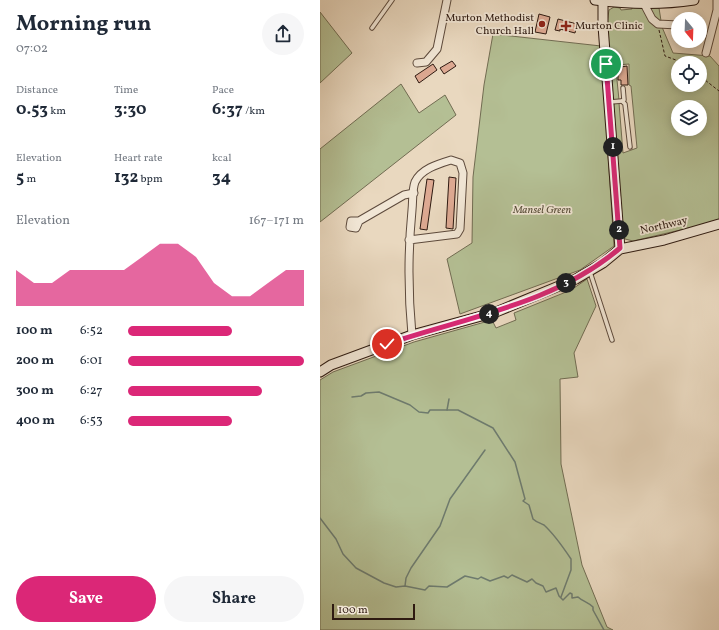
<!DOCTYPE html>
<meta charset="utf-8">
<style>
body{margin:0;font-family:Vollkorn,serif;background:#f6f6f7;color:#1f2937;height:100vh;display:flex;flex-direction:column;font-size:15px;white-space:nowrap}
*{box-sizing:border-box;margin:0}
p{font-size:13px;color:#747a83}
.icon{flex:none;width:22px;height:22px;fill:none;stroke:currentColor;stroke-width:2;stroke-linecap:round;stroke-linejoin:round}
.map{position:relative;flex:1;overflow:hidden}
.sheet{display:flex;flex-direction:column;background:#fff;width:320px}
.sheet>*{flex:none}
.needle{width:26px;rotate:161deg}
.controls{position:absolute;left:351px;top:12px;display:grid;gap:8px}
.controls a{display:grid;place-items:center;width:36px;height:36px;border-radius:50%;background:#fff;box-shadow:0 2px 10px #0003;font-size:20px}
.scale{position:absolute;left:12px;bottom:10px;width:83px;box-sizing:border-box;padding-left:4px;border:2px solid #2e1a11;border-top:0;font-size:11px;line-height:14px;white-space:nowrap;color:#2e1a11;-webkit-text-stroke:3px #f1e6d5;paint-order:stroke}
.pin{position:absolute;display:grid;place-items:center;width:34px;height:34px;color:#fff;margin:-17px;border:2px solid #fff;border-radius:50%;box-shadow:0 1px 4px #0007}
.km{position:absolute;width:20px;height:20px;margin:-10px;border-radius:50%;background:#222;color:#fff;font-size:11px;line-height:20px;text-align:center}
.round{display:grid;place-items:center;flex:none;width:42px;height:42px;border-radius:21px;background:#f6f6f7}
.head{display:flex;align-items:center;justify-content:space-between;height:68px;padding:0 16px}
h1{font-size:22px;font-weight:700;line-height:30px}
.stats{display:grid;grid-template-columns:repeat(3,1fr);gap:6px;height:68px;padding:4px 16px}
.stats div{display:grid;align-content:center}
.stats b{font-size:17px;font-weight:700}
.stats small{font-size:11px;font-weight:400}
.stats p{font-size:11px}
.chart{height:112px;padding:8px 16px}
.chart p{display:flex;justify-content:space-between}
.chart svg{width:100%;height:72px;margin-top:4px;fill:#db2777;opacity:.7}
.primary-button{display:flex;gap:8px;margin-top:auto;padding:8px 16px}
.primary-button a{flex:1;height:46px;border-radius:24px;background:#db2777;color:#fff;font-size:16px;font-weight:700;line-height:46px;text-align:center}
.primary-button a+a{background:#f6f6f7;color:#1f2937}
ul{padding:0 16px;list-style:none;font-size:13px}
li{display:grid;grid-template-columns:64px 48px 1fr;align-items:center;height:30px}
li i{height:10px;border-radius:5px;background:#db2777}
main{display:flex;flex:1;min-height:0}
.map>svg:first-child{display:block}
.green{fill:#b4bf94;stroke:#716c52;fill-rule:evenodd}
.lines{fill:none;stroke-linecap:round;stroke-linejoin:round}
.stream{stroke:#6e7b6e;stroke-width:1.5}
.building{fill:#dda992;stroke:#2e1a11}
.lane-casing{stroke:#5d4a3c;stroke-width:5.5}
.street-casing{stroke:#5d4a3c;stroke-width:9}
.secondary-casing{stroke:#2e1a11;stroke-width:11}
.path{stroke:#2e1a11;stroke-width:1;stroke-dasharray:3 2;stroke-linecap:butt}
.lane{stroke:#f1e6d5;stroke-width:3.5}
.street{stroke:#f1e6d5;stroke-width:7}
.secondary{stroke:#f1e6d5;stroke-width:9}
.route-casing{stroke:#fff;stroke-width:8}
.route{stroke:#db2777;stroke-width:5}
.poi-dot{fill:#8f2418;stroke:#f1e6d5;stroke-width:1.5}
.labels{text-anchor:middle;dominant-baseline:central;stroke-width:3.5;stroke-linejoin:round;paint-order:stroke}
.poi-label{font-size:11px;fill:#2e1a11;stroke:#f1e6d5;text-anchor:end}
.park-label{font-size:11px;font-style:italic;fill:#564c38;stroke:#f1e6d5}
.street-label{font-size:11px;fill:#2e1a11;stroke:#f1e6d5}
</style>
<main>
<section class="sheet">
<div class="head"><div><h1>Morning run</h1><p>07:02</p></div><a class="round"><svg class="icon" aria-label="share" viewBox="0 0 24 24"><path d="M12 15V3M7 8l5-5 5 5M5 13v7h14v-7"/></svg></a></div>
<div class="stats">
<div><p>Distance</p><b>0.53<small> km</small></b></div>
<div><p>Time</p><b>3:30</b></div>
<div><p>Pace</p><b>6:37<small> /km</small></b></div>
</div>
<div class="stats">
<div><p>Elevation</p><b>5<small> m</small></b></div>
<div><p>Heart rate</p><b>132<small> bpm</small></b></div>
<div><p>kcal</p><b>34</b></div>
</div>
<div class="chart"><p><span>Elevation</span>167–171 m</p>
<svg viewBox="0 0 160 44" preserveAspectRatio="none"><path d="M0 44V22L10 30L20 30L30 22L40 22L50 22L60 22L70 14L80 6L90 6L100 14L110 30L120 38L130 38L140 30L150 22L160 22V44z"/></svg>
</div>
<ul>
<li><b>100 m</b>6:52<i style="width:59%"></i></li>
<li><b>200 m</b>6:01<i style="width:100%"></i></li>
<li><b>300 m</b>6:27<i style="width:76%"></i></li>
<li><b>400 m</b>6:53<i style="width:59%"></i></li>
</ul>
<div class="primary-button"><a>Save</a><a>Share</a></div>
</section>
<div class="map">
<svg width="399" height="630" viewBox="0 0 399 630">
<rect width="100%" height="100%" fill="#e9d8bf"/>
<filter id="stains"><feTurbulence type="fractalNoise" baseFrequency=".005" numOctaves="4"/><feColorMatrix values="0 0 0 0 .2 0 0 0 0 .09 0 0 0 0 .02 0 0 0 .5 -.17"/></filter>
<radialGradient id="worn" r=".72"><stop offset=".6" stop-color="#630" stop-opacity="0"/><stop offset="1" stop-color="#630" stop-opacity=".3"/></radialGradient>
<g class="green">
<path d="M 312,6 L 339,8 L 342,27 L 353,53 L 390,56 L 399,66 L 399,221 L 313,241 L 305,239 L 302,229 L 292,104 L 299,103 L 303,153 L 317,148 L 311,86 L 309,85 L 309,64 L 298,65 L 299,68 L 296,70 L 299,100 L 291,100 L 286,30 L 289,10 L 294,7 L 300,8 L 301,10 L 312,9 ZM 358,63 L 380,63 L 380,85 L 358,85 ZM 358,107 L 380,107 L 380,129 L 358,129 Z"/>
<polygon points="0,12 32,53 0,83"/>
<polygon points="173,34 281,46 294,246 260,270 140,314 127,259 152,243 153,177 164,85"/>
<polygon points="81,84 99,113 125,95 136,115 0,222 0,149"/>
<polygon points="267,279 276,306 254,353 258,377 240,379 241,464 262,565 287,627 293,630 0,630 0,380 13,372 94,342 172,320 176,328 196,320 194,313 251,290"/>
</g>
<g class="lines">
<g class="stream">
<path d="M 32,397 L 41,396 L 46,393 L 59,392 L 90,405 L 99,412 L 108,413 L 110,410 L 138,410 L 173,428 L 195,462 L 205,499 L 203,501 L 209,505 L 213,519 C 216,522 220,523 224,525 C 235,535 243,547 251,559 L 251,570 L 241,597"/>
<polyline points="127,410 129,399"/>
<path d="M 0,518 L 16,539 L 23,554 L 36,568 L 64,583 L 76,587 L 85,586 L 105,590 L 109,586 L 127,587 L 145,576 L 158,579 L 161,577 L 170,581 L 184,576 L 188,578 L 192,575 L 207,582 L 212,579 L 216,583 L 223,586 L 226,592 L 236,588 L 239,596 L 243,600 L 250,593 L 252,594 L 252,598 L 258,597 C 262,601 268,602 273,607 L 273,610 L 284,630"/>
<polyline points="85,586 86,578 91,568 120,526 130,499 165,450"/>
</g>
</g>
<g class="building">
<polygon points="219,14 230,17 226,34 215,32"/>
<polygon points="238,19 257,24 255,33 240,29 240,31 235,30"/>
<polygon points="132,61 136,66 124,74 120,68"/>
<polygon points="113,64 117,70 99,83 95,76"/>
<polygon points="307,66 308,85 301,85 301,80 298,80 298,70 301,70 301,67"/>
<polygon points="129,177 136,178 133,229 126,228"/>
<polygon points="107,179 114,180 107,230 100,229"/>
</g>
<g class="lines">
<defs>
<g id="lane">
<polyline points="52,28 72,0"/>
<polyline points="303,88 304,100 302,101 305,104 310,147"/>
<polyline points="290,102 302,101"/>
<polyline points="270,272 292,340"/>
</g>
<g id="street">
<polyline points="322,0 332,19 338,24 358,25"/>
<polyline points="386,53 397,10 397,0"/>
<polyline points="97,63 106,62 117,49 127,0"/>
<polyline points="39,221 31,221 30,227 36,228 39,221 84,195 94,193"/>
<path d="M 89,240 L 137,234 L 140,229 L 143,173 L 140,163 L 131,160 C 118,164 101,169 95,182 C 92,190 93,201 92,210 C 88,251 88,293 92,335"/>
</g>
<g id="secondary">
<path d="M 275,0 C 307,4 342,5 374,0"/>
<polyline points="283,1 283,26 300,249"/>
<polyline points="0,372 11,365 92,335 176,312 256,279 283,263 300,249 344,240 399,224"/>
</g>
</defs>
<use href="#lane" class="lane-casing"/>
<use href="#street" class="street-casing"/>
<use href="#secondary" class="secondary-casing"/>
<g class="path">
<polyline points="339,30 345,56 364,63"/>
<polyline points="293,57 297,70"/>
<polyline points="380,72 385,80 399,91"/>
</g>
<use href="#lane" class="lane"/>
<use href="#street" class="street"/>
<use href="#secondary" class="secondary"/>
</g>
<g class="lines">
<defs>
<path id="route" d="M 67,344 C 146,317 235,304 300,248 L 286,64"/>
</defs>
<use href="#route" class="route-casing"/>
<use href="#route" class="route"/>
</g>
<g class="poi-dot">
<circle cx="222" cy="24" r="4"/>
<path d="M244 20h4v4h4v4h-4v4h-4v-4h-4v-4h4z"/>
</g>
<g class="labels">
<g class="poi-label">
<text x="214" y="18">Murton Methodist<tspan x="214" dy="13">Church Hall</tspan></text>
<text x="255" y="26" text-anchor="start">Murton Clinic</text>
</g>
<g class="park-label">
<text x="222" y="210">Mansel Green</text>
</g>
<g class="street-label">
<text transform="translate(344 226) rotate(-13)">Northway</text>
</g>
</g>
<rect width="100%" height="100%" filter="url(#stains)"/>
<rect width="100%" height="100%" fill="url(#worn)"/>
</svg>
<div class="controls">
<a><svg class="needle" viewBox="-14 -14 28 28"><path d="M0-13l5 13h-10z" fill="#e53935"/><path d="M0 13l5-13h-10z" fill="#747a83"/></svg></a>
<a><svg class="icon" aria-label="locate" viewBox="0 0 24 24"><circle cx="12" cy="12" r="6"/><path d="M12 2v4M12 18v4M2 12h4M18 12h4"/></svg></a>
<a><svg class="icon" aria-label="layers" viewBox="0 0 24 24"><path d="M12 4l9 5-9 5-9-5zM3 14l9 5 9-5"/></svg></a>
</div>
<div class="scale">100 m</div>
<div class="pin" style="left:286px;top:64px;background:#1e9e55"><svg class="icon" aria-label="arrive" viewBox="0 0 24 24"><path d="M6 21V4h12l-3 4 3 4H6"/></svg></div>
<div class="pin" style="left:67px;top:344px;background:#d93025"><svg class="icon" aria-label="check" viewBox="0 0 24 24"><path d="M5 12l5 5 9-10"/></svg></div>
<b class="km" style="left:293px;top:147px">1</b>
<b class="km" style="left:299px;top:230px">2</b>
<b class="km" style="left:246px;top:283px">3</b>
<b class="km" style="left:169px;top:314px">4</b>
</div>
</main>
